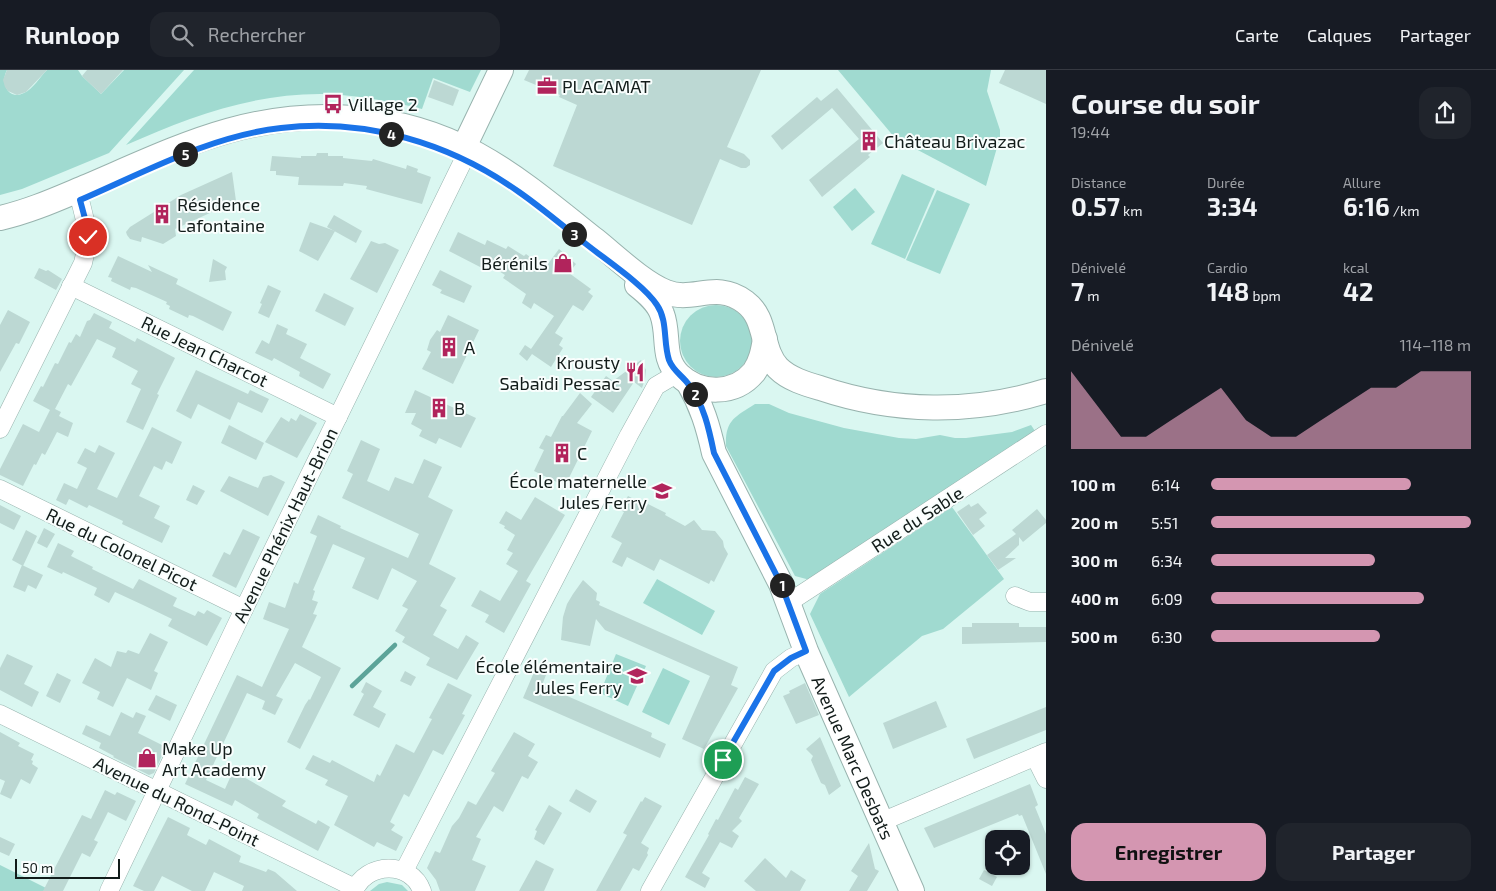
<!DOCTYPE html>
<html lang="fr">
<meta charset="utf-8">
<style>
body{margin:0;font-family:"Exo 2",sans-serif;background:#20242c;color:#f1f3f6;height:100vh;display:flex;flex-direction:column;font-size:19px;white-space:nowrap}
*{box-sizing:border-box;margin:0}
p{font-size:16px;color:#9ea1a6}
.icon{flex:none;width:28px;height:28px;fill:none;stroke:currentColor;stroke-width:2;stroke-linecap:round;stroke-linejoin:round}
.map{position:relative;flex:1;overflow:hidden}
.details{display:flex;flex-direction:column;background:#171b24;width:450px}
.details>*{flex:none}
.fabs{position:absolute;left:985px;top:760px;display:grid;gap:10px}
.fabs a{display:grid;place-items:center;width:45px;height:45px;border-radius:10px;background:#171b24;box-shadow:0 1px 4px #0004;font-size:25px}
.scale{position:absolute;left:15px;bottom:12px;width:105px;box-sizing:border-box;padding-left:5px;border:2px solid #121c1a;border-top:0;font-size:14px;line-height:18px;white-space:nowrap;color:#121c1a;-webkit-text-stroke:4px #f9fefd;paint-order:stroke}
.pin{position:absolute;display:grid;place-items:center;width:42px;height:42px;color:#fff;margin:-21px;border:2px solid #fff;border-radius:50%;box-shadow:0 1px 5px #0007}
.km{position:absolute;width:25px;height:25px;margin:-12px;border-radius:50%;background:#222;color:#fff;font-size:14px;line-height:25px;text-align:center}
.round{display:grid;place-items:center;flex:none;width:52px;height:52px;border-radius:15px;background:#20242c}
.overview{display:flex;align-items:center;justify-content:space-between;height:85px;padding:0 25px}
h1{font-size:28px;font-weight:700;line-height:38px}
.metrics{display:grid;grid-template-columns:repeat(3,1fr);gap:8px;height:85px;padding:5px 25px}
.metrics div{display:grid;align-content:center}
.metrics b{font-size:25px;font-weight:700}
.metrics small{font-size:14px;font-weight:400}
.metrics p{font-size:14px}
.chart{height:140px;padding:10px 25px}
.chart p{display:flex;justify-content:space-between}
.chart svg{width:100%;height:90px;margin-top:5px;fill:#d496b1;opacity:.7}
.button{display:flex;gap:10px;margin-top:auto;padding:10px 25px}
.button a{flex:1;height:58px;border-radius:15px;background:#d496b1;color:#111;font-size:20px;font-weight:700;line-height:58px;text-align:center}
.button a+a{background:#20242c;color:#f1f3f6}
ul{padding:0 25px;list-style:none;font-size:16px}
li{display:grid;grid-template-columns:80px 60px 1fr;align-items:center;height:38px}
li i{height:12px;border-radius:6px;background:#d496b1}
header{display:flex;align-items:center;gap:30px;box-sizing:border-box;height:70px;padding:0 25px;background:#171b24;border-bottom:1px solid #363941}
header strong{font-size:24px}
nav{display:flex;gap:28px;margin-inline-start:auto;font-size:18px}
.search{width:350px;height:45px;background:#20242c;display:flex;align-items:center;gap:12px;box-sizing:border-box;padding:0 18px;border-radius:15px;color:#9ea1a6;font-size:19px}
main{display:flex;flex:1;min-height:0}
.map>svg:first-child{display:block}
.green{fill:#a0dad0}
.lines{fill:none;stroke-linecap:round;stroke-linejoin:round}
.stream{stroke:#5ca499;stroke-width:4.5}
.building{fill:#bcd8d3}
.street-casing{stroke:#98b3ae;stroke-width:19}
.secondary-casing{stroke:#98b3ae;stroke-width:26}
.street{stroke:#fff;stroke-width:18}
.secondary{stroke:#fff;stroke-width:24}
.route-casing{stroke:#fff;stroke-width:10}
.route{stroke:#1a73e8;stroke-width:6}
.labels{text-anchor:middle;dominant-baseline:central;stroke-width:4;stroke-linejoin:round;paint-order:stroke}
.poi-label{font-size:18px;fill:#121c1a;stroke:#f9fefd;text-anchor:start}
.street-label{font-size:18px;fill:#121c1a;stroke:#f9fefd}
</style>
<header>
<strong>Runloop</strong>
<div class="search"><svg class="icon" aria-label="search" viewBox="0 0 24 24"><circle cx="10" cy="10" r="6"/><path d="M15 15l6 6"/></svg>Rechercher</div>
<nav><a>Carte</a><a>Calques</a><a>Partager</a></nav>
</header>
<main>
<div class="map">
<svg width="1046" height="821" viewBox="0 0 1046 821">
<rect width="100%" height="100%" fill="#daf7f1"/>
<g class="green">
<path d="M 0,0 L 7,0 C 0,12 8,31 24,23 C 33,19 40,7 47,0 L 78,0 L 82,6 L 101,24 L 124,0 L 184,0 L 109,83 L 22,119 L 0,125 Z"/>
<path d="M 194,0 L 481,0 L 470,22 L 433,8 L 422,39 C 389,31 357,25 324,24 C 253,23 189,47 126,75 Z"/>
<polygon points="838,0 991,0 987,21 1000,60 1000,67 986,116 895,68"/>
<polygon points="902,104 935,119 905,189 871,174"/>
<polygon points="855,118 875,142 852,161 833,137"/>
<polygon points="937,120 970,134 940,204 906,190"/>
<circle cx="716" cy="271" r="36"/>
<path d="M 755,334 L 769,334 L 789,343 L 844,358 L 899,368 L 916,369 L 940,365 L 955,368 L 966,368 L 1012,362 L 1031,355 L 1035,361 L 810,510 L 795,506 L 726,376 C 725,350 735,347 755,334 Z"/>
<polygon points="952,437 1004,509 943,559 922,566 849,627 810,544 820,524"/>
<polygon points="657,509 715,541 702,565 643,533"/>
<polygon points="616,584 646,596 628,636 600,623"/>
<polygon points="663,598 690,611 669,655 642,642"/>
<polygon points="0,795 52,821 0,821"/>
<polygon points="387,812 402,815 408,821 370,821 379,814"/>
</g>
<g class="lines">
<polyline class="stream" points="352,616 395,575"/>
</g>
<g class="building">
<polygon points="7,0 47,0 26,22 17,25 8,21 5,17 3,10"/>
<polygon points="87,0 123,0 101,24 82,6"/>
<polygon points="529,0 761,0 727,77 744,84 750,90 750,95 746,98 741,98 720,89 692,155 553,96 577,35 559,27 560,25 524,10"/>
<polygon points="1005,0 1046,0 1046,34 999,13"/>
<polygon points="434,10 459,20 453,36 428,27"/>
<polygon points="837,18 883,73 868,85 870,87 822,127 809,110 859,69 832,38 782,80 771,66 817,27 821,31"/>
<polygon points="317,83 328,83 328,86 343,86 343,88 362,90 372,91 373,89 406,99 407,95 418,99 417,102 431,107 422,134 366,119 367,116 344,113 343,116 298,115 299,107 276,105 276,101 270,101 272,86 301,88 301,86 316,86"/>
<polygon points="232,102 236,131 175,159 176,166 163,174 142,167 141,172 130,169 127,165 126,162 130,157 181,125"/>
<polygon points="334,145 362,161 356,173 327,157"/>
<polygon points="310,152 335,161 318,191 299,181"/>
<polygon points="458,162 485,175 487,170 506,179 508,176 524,186 526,184 545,198 559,179 576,194 569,203 591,219 588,222 593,226 583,241 573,235 555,263 563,268 559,275 563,278 551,297 532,284 527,291 519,284 525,275 531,279 554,246 534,233 531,239 522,233 526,224 503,208 505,205 485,192 482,198 449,181"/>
<polygon points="371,171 379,174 385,173 399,180 377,223 350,209"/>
<polygon points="118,186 152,202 148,195 178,209 176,214 232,242 223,261 193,246 189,245 188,248 169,239 170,236 166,234 167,232 136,218 131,217 130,220 111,211 112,208 108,207"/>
<polygon points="213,189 227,197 225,201 226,210 209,212"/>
<polygon points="39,198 46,201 48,200 62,209 56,220 34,208"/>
<polygon points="440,200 472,216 464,233 440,223 442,220 432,215"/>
<polygon points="268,215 281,221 269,248 258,243 262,234 260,233"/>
<polygon points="324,223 354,238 345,256 315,241"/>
<polygon points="8,240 30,252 19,274 16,273 0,302 0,255"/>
<polygon points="94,243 112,252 109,258 135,272 137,268 175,288 157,324 159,325 143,360 126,352 141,319 131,314 138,301 112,287 116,278 97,269 71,316 68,314 55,339 61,342 59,346 73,353 68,367 57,362 45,385 42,383 36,395 34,394 23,416 0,405 0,399 23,354 39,362 50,340 33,331 41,316 43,317 55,293 58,294 69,272 71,273 76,264 80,267 87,251 90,250"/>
<polygon points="448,245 479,260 453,314 422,299 431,282 427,280 430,270 437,260 440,262"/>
<polygon points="277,254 288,259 286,264 307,274 300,288 331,304 323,319 299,306 300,302 274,288 272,291 255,283 262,270 269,274"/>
<polygon points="641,290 646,300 645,309 642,318 634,312 613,343 591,327 606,306 613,311"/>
<polygon points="196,300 248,324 250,320 269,329 262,343 238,332 230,350 198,334 191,349 176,341"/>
<polygon points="415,320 476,348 461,378 439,368 436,374 419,366 422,360 411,354 416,343 405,343"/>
<polygon points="580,323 592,334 577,353 592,361 565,416 534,401 544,380 539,378 546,365 551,367 562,346 563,346"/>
<polygon points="300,344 317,353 297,388 265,372 281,347 289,352 291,348 296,351"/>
<polygon points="229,355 264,373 256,390 221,373"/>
<polygon points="152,357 182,372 172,394 166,391 162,400 154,396 139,426 160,436 154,448 170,456 162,473 122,454 123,451 89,435 87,438 69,429 66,435 56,430 64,413 77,419 87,398 77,393 85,378 95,383 99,375 115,383 97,419 117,428"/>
<polygon points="361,370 380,379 367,411 389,421 395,407 413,414 424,389 442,397 428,427 453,440 429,494 456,508 440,536 447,540 433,565 458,579 466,565 479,573 457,610 426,595 430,588 402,572 405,567 395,561 408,539 402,536 417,511 392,498 378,530 352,518 365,488 333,474 313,520 315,521 312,530 318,532 313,544 317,545 302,577 341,598 300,679 287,672 305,635 309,629 310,630 321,607 295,593 276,626 283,629 275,645 262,639 265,631 247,623 206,710 225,719 233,701 286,731 282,736 316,754 318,750 330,757 318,781 257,748 259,744 235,730 232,736 185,714 237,605 262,617 289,559 263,549 269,532 285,538 294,512 298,514 317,466 310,463 318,445 341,456 340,458 408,488 419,464 342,428 353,404 347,401"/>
<polygon points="271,405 285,412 268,446 220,421 229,406 258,418 263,407"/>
<polygon points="193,415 205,421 197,435 186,430"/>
<polygon points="628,426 647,436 648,434 666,443 665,445 685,456 694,450 702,460 715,461 723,471 724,477 728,484 714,512 711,510 709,514 660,489 654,501 627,487 622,497 612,492 622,473 611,467 624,442 620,440"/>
<polygon points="535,427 565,445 526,511 531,514 504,563 485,552 489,545 471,536 480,520 500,531 518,501 506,494 513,483 507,480 515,465 504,458 505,456 499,453 506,441 521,450"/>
<polygon points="978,433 987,443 979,449 985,456 973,465 957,442 969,434 971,437"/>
<polygon points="0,435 21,446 14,460 0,453"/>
<polygon points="1037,439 1046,450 1046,453 1023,472 1019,467 1019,475 1005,488 1016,488 998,500 987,485 1016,464 1012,460"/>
<polygon points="44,458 55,464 47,478 37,473"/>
<polygon points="243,459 260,467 236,518 212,506 224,482 230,485"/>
<polygon points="26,460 37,466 23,496 12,490"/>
<polygon points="58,473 74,481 71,486 93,497 92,499 133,519 139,509 177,528 173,536 195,546 198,541 204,544 207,540 222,548 207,576 168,556 172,549 143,535 115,522 109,533 94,525 97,518 63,502 62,504 47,497"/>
<polygon points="22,495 43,505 36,519 28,515 25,522 13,517"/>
<polygon points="583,510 597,523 596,530 600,532 599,535 738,597 731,615 738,618 704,679 682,669 710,606 605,560 596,549 590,576 561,570 563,547 567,534 573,524"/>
<polygon points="972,553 1019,553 1019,557 1046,557 1046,572 962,574 962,557 972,557"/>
<polygon points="150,563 168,572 154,601 158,603 151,620 127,608 113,637 97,629 100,622 82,613 95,588 111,597 117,581 126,583 128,580 139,584"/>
<polygon points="7,584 33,596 24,614 39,622 32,637 0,620 0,598"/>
<polygon points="537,595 548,600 542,615 652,663 651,667 666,674 660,688 523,628"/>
<polygon points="405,601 416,607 411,616 400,611"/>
<polygon points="57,603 71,610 60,633 46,626"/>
<polygon points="366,612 382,621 373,637 386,644 379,658 353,645 364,624 361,622"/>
<polygon points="448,613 472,625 462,644 465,645 443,685 433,680 409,727 404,724 390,752 395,755 391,760 403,767 396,781 377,772 374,777 334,755 348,726 325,715 328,710 305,699 313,685 330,693 332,690 374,712 377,704 380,706 396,674 414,683 432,649 429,648"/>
<polygon points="805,613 819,645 796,654 783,626 790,623 789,621"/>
<polygon points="156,625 177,635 170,651 148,640"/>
<polygon points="936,631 947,657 893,679 883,653"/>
<polygon points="1046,637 1046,660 974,689 966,669"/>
<polygon points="121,642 133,648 136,642 146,646 138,663 166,677 154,703 149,705 113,687 114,686 99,678 101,673 82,664 86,655 110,666"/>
<polygon points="0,662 20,673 18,676 34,684 31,690 33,691 32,694 38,698 30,714 21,709 11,729 0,724 5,711 0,709"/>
<polygon points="514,662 535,674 528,686 538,692 528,709 522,706 503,742 494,736 476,767 481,769 472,790 486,796 475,821 440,821 436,810 427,798 435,781 440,783 452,756 459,748 468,731 476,735 495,703 491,701"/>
<polygon points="820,667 841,716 829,725 825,715 821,713 811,690 813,686 806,679"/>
<polygon points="745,707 759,714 739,748 742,751 732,761 739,766 732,778 720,772 702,803 710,808 705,818 685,807 709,765 708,764 716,749 718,750 735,718 738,720"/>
<polygon points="1030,714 1038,735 1035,737 1046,764 1046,804 1022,745 1019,746 1018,744 934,778 924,758"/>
<polygon points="576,719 597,731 590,743 569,731"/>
<polygon points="105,720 115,725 117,722 136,731 126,751 108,742 94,770 98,772 90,787 82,783 63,821 43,821 82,745 91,749"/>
<polygon points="645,727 662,736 641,773 649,778 647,783 648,785 639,801 633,798 620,821 596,821 627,765 623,763 641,731 642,732"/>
<polygon points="549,735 562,743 544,775 534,769 537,761 535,760"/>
<polygon points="168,747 190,758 187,765 206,775 209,769 241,786 239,792 266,802 268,799 275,802 297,821 242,821 244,816 214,802 205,821 192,821 162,806 154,821 144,821 133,816"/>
<polygon points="0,767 15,774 9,786 0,782"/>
<polygon points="869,773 875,799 879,801 867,821 849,821 858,806 851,801"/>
<polygon points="765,788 786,808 791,800 806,810 800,821 756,821 744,811"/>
<polygon points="536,790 554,799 544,821 519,821"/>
<polygon points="984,800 997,807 992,816 979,809"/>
</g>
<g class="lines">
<defs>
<g id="street">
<polyline points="71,216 338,347"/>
<path d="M 0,359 L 83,193 C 90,164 87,158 80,130"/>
<polyline points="0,419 244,539"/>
<polyline points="1015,526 1030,532 1046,532"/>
<polyline points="788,533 1046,364"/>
<polyline points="0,644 355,818"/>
<polyline points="1035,687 1046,709"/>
<polyline points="881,752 1046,682"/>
<polyline points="404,801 629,365 656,316 678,303"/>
<polyline points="109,821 244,539 464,89"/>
<path d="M 354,821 C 366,792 411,790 422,821"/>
<polyline points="650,821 774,601 791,588 806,581"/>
</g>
<g id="secondary">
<polyline points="464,77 501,0"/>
<path d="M 0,148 C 31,141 59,128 88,116 C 179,77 250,40 353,48 C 459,56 516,107 595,170 C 615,186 643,213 666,222 C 693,233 716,210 745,232 C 768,249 760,279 778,298 C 789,309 806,314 820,318 C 894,343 972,344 1046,321"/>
<path d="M 637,215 C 647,223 658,232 662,244 C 670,265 661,288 679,305 C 700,325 735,325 754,302 C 761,292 763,281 765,269"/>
<path id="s1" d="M 688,312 C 702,336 708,356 714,383 L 781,514 L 806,581 L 912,821"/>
</g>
</defs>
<use href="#street" class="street-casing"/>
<use href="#secondary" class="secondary-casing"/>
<use href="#street" class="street"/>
<use href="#secondary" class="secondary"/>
</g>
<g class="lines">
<defs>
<path id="route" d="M 88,167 L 87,156 L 80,130 C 145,102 210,66 281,58 C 366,48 450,73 519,122 C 542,138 564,157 586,174 C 606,190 644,215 657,235 C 668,251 663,272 669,290 C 673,301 683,306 689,315 C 704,335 709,359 714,383 L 781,514 L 806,581 L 791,588 L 774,601 L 723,690"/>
</defs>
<use href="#route" class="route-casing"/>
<use href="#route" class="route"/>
</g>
<defs>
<symbol id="office-bare" viewBox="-9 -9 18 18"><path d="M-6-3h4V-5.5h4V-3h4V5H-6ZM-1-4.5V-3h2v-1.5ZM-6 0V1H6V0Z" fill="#b1245c" stroke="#f9fefd" stroke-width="2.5" paint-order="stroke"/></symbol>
<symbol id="bus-bare" viewBox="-9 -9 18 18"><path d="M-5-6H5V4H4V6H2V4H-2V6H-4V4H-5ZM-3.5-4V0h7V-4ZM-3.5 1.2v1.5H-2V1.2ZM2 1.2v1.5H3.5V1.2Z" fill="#b1245c" stroke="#f9fefd" stroke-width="2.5" paint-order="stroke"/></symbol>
<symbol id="building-bare" viewBox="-9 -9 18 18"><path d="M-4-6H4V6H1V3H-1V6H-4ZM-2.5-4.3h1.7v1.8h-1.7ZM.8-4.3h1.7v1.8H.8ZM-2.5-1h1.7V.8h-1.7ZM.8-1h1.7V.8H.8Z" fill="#b1245c" stroke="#f9fefd" stroke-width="2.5" paint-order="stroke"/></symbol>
<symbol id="shop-bare" viewBox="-9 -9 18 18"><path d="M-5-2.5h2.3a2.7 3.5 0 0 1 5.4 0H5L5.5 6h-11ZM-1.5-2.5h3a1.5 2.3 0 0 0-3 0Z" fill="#b1245c" stroke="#f9fefd" stroke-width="2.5" paint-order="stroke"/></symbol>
<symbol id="restaurant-bare" viewBox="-9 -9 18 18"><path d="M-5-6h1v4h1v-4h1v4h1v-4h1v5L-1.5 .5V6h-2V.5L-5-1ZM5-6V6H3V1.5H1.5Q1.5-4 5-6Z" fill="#b1245c" stroke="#f9fefd" stroke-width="2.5" paint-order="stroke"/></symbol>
<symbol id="school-bare" viewBox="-9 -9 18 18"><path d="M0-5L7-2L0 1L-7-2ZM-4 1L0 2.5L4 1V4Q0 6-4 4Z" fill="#b1245c" stroke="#f9fefd" stroke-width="2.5" paint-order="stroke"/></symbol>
</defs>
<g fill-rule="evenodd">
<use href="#office-bare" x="533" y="2" width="28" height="28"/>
<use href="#bus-bare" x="319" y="20" width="28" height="28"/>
<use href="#building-bare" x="855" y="57" width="28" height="28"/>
<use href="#building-bare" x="148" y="130" width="28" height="28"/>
<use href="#shop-bare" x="549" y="179" width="28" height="28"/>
<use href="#building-bare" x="435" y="263" width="28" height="28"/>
<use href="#restaurant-bare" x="621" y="288" width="28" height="28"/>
<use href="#building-bare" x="425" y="324" width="28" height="28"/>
<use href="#building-bare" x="548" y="369" width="28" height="28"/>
<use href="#school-bare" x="648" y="407" width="28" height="28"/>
<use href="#school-bare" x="623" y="592" width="28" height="28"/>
<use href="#shop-bare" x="133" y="674" width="28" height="28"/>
</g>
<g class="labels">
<g class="poi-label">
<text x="562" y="16">PLACAMAT</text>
<text x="348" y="34">Village 2</text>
<text x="884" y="71">Château Brivazac</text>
<text x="177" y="134">Résidence<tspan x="177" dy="21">Lafontaine</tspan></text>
<text x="548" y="193" text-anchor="end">Bérénils</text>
<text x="464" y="277">A</text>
<text x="620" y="292" text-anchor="end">Krousty<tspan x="620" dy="21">Sabaïdi Pessac</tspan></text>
<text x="454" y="338">B</text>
<text x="577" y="383">C</text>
<text x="647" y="411" text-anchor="end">École maternelle<tspan x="647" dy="21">Jules Ferry</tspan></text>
<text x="622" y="596" text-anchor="end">École élémentaire<tspan x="622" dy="21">Jules Ferry</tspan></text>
<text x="162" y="678">Make Up<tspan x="162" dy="21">Art Academy</tspan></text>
</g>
<g class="street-label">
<text transform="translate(205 281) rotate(26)">Rue Jean Charcot</text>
<text transform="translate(917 449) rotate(-33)">Rue du Sable</text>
<text transform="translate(285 455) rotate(-64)">Avenue Phénix Haut-Brion</text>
<text transform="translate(122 479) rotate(26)">Rue du Colonel Picot</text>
<text stroke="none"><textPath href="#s1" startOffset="411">Avenue Marc Desbats</textPath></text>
<text transform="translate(177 731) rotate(26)">Avenue du Rond-Point</text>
</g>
</g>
</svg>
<div class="fabs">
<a><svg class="icon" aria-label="locate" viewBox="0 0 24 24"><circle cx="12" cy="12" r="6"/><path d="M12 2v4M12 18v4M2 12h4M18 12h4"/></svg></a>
</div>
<div class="scale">50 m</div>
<div class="pin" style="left:723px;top:690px;background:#1e9e55"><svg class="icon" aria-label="arrive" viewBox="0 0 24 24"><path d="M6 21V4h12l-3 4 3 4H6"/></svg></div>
<div class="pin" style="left:88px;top:167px;background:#d93025"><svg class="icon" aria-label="check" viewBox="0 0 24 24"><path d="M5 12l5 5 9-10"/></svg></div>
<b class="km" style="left:782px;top:515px">1</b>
<b class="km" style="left:695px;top:324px">2</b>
<b class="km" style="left:574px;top:164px">3</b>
<b class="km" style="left:391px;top:64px">4</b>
<b class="km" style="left:185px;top:84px">5</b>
</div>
<section class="details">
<div class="overview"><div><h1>Course du soir</h1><p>19:44</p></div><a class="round"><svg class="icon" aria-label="share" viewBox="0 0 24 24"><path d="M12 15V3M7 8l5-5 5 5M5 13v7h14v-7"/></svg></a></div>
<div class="metrics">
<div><p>Distance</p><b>0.57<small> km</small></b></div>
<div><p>Durée</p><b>3:34</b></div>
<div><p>Allure</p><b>6:16<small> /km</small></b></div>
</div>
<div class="metrics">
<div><p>Dénivelé</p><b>7<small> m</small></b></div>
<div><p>Cardio</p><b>148<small> bpm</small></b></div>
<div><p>kcal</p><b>42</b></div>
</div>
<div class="chart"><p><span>Dénivelé</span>114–118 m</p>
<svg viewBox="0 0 160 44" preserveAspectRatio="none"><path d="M0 44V6L10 22L20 38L30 38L40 30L50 22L60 14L70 30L80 38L90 38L100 30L110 22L120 14L130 14L140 6L150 6L160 6V44z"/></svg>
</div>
<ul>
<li><b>100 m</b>6:14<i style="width:77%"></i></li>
<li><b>200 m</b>5:51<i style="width:100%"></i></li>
<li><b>300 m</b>6:34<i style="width:63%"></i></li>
<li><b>400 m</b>6:09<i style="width:82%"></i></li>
<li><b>500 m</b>6:30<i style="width:65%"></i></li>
</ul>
<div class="button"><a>Enregistrer</a><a>Partager</a></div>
</section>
</main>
